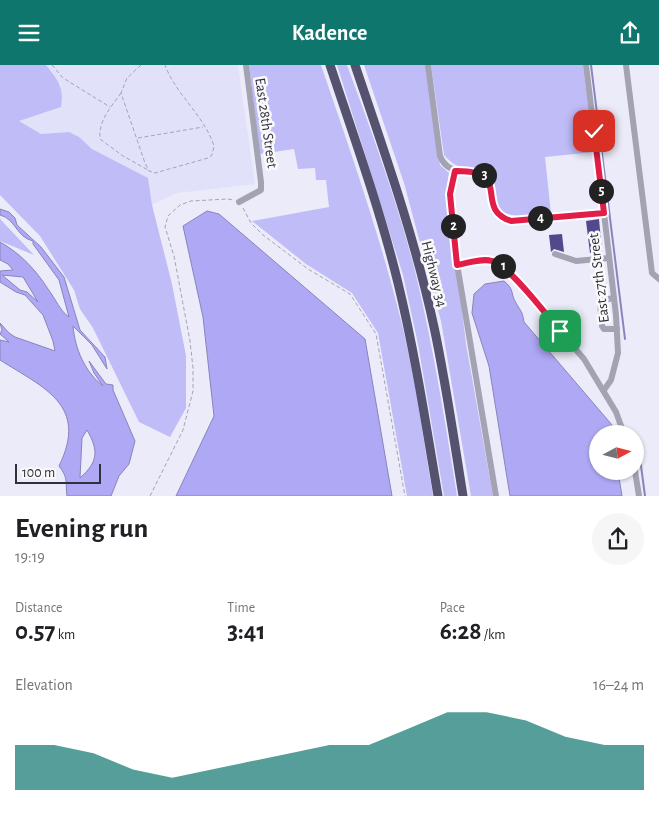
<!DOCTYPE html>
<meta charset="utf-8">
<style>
body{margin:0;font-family:"Alegreya Sans",sans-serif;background:#f6f6f6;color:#202124;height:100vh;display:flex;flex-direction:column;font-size:19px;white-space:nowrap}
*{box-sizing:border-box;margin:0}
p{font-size:16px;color:#757577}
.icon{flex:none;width:28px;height:28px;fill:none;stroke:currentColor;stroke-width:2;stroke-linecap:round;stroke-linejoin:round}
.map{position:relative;height:431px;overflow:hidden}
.sheet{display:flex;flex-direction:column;background:#fff;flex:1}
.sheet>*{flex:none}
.needle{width:32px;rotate:83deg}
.tools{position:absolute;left:589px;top:360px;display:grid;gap:10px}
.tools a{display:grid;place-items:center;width:55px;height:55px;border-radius:50%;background:#fff;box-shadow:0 1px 4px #0004;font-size:25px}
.scale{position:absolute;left:15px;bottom:12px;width:86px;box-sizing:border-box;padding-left:5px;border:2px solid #302f3c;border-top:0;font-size:14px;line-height:18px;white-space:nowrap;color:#302f3c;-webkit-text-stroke:4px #fafafa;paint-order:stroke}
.pin{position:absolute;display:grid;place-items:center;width:42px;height:42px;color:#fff;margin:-21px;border-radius:10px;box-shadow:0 2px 8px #0006}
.km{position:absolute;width:25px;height:25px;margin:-12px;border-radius:50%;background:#222;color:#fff;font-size:14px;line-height:25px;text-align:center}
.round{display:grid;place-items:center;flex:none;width:52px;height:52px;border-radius:26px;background:#f6f6f6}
.head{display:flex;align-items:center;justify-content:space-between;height:85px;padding:0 15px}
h1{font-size:28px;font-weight:700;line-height:38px}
.metrics{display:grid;grid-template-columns:repeat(3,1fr);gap:8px;height:85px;padding:5px 15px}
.metrics div{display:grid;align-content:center}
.metrics b{font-size:25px;font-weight:700}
.metrics small{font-size:14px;font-weight:400}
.metrics p{font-size:14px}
.chart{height:140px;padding:10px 15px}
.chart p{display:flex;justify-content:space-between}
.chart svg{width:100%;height:90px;margin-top:5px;fill:#0f766e;opacity:.7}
header{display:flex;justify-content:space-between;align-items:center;height:65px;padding:0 15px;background:#0f766e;color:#fff;font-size:22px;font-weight:700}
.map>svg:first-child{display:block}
.built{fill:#e2e1fa}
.green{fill:#c0bcf7}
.water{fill:#afa8f4;stroke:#8984bd;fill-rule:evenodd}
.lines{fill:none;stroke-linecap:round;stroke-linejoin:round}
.stream{stroke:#8984bd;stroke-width:2}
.building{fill:#52488c}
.path{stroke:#a4a4b1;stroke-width:1;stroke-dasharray:4 2.5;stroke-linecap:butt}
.minor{stroke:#a4a3b3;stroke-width:6}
.highway{stroke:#54526f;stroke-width:9}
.route-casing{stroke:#fff;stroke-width:10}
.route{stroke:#e11d48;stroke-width:6}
.labels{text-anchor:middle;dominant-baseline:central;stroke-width:5;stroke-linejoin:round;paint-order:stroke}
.street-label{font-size:15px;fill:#302f3c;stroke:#fafafa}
</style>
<header><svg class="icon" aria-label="menu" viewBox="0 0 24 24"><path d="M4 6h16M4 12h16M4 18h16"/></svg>Kadence<svg class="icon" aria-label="share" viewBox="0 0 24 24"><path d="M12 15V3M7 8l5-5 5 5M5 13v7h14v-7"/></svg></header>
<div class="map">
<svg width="659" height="431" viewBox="0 0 659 431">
<rect width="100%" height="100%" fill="#ebebf9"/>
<polygon class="built" points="46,0 238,0 255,119 177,128 152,140 148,113 92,84 69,67 41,69 18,56 61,42 61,19"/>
<g class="green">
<path d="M 0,0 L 46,0 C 59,17 64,21 61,42 L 19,56 L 41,69 L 69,67 L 79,72 L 92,84 L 148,113 L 152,140 L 172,219 L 186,291 L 186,343 L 170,372 L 139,357 L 93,263 L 80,244 L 74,225 L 40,171 L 0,130 Z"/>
<path d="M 249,0 L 321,0 C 348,79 376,159 397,240 C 414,302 422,367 433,431 L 407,431 L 378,268 L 352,228 L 306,199 L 252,156 L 329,142 L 326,115 L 316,115 L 315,103 L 298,104 L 294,84 L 260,89 Z"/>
<path d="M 337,0 L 347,0 C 372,68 397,136 415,206 C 433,280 445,356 457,431 L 444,431 L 418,279 L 403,210 Z"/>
<polygon points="364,0 426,0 440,100 449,108 447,121 466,279 493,431 471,431 441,256 404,118"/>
<path d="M 431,0 L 583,0 L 594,87 L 545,92 L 551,149 L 518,151 L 502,148 L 495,134 L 493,114 L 484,104 C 466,103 457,105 444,90 Z"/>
<polygon points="0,153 1,155 34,190 0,176"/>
</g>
<g class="water">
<path d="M 0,144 L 9,147 L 15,153 L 17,160 L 41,182 L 64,212 L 80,265 L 105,292 L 107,304 L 92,280 L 73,261 C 75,284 85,307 103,321 L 94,308 L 89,296 L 106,319 L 113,320 L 113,325 L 135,376 L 129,399 L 119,411 L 111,431 L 67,431 C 65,417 69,414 59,401 C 89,340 44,323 0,295 L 0,275 L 9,277 L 0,269 L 2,265 L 0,258 L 9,268 L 15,272 L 55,286 L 53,276 L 43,250 L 25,230 L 16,227 L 0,217 L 0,206 L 13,205 L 8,199 L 0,195 L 0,177 C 20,188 36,205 48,224 C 55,233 60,246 69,252 L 59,215 L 33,179 L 33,176 C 16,172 16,154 0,150 ZM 2,210 L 23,212 L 38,237 L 27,227 L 20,225 ZM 87,365 C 99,386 98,397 80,413 L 82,373 Z"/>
<polygon points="207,146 219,149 365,274 392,431 176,431 214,351 203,252 183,161"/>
<path d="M 504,216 C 515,225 510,228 516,238 C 521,247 522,245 524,257 L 612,360 L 613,369 L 598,369 L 598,406 L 618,406 L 622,431 L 510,431 L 489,301 L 472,248 L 474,229 L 485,219 Z"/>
</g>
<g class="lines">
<g class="stream">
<polyline points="591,0 625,274"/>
<polyline points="640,393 645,431"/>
</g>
</g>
<g class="building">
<polygon points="599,154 602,187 590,188 586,156"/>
<polygon points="562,169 564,187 554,184 551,187 549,170"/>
</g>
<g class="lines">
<g class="path">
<polyline points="52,0 63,13 110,42"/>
<path d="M 141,0 L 127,13 L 121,28 L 145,98 L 149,106 L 155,108 L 208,93 L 212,90 L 214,81 C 204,50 176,30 165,0"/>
<path d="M 121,28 C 111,42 98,56 100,74 L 123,91 L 148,105"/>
<polyline points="138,73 203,62"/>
<polyline points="243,143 251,158 263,170 308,204 350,229 376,269 405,431"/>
<polyline points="150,431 183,365 193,326 193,303 190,276 174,191 165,162 168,151 180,140 191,136 228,134 233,135"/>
</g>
<g class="minor">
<path d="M 428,0 L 440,91 C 450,115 470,98 484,111 C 499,124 484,147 511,156 L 604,148 L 616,250 L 618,288 L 611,315 L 604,325"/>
<polyline points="586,0 604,148"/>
<polyline points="626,0 652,208 659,214"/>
<polyline points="455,106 450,129 457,199 496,431"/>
<polyline points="239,137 261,125 261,117 246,0"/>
<polyline points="555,189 576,196 609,193"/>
<polyline points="457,199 490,195 504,202 584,294 616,347 624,369"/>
<polyline points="614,233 603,235 600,237 602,261 604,264 617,264"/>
<polyline points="635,406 639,431"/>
</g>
<g class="highway">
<path d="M 330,0 C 354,72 380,144 398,218 C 415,288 426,360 438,431"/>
<path d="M 355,0 C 384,86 415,173 434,262 C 446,318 454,375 463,431"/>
</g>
</g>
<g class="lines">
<defs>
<path id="route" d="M 560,266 C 548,252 508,199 492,196 C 482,193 468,198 457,200 L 450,129 L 455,106 C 515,105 472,143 511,156 L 604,148 L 594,66"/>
</defs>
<use href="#route" class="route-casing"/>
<use href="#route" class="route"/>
</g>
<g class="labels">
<g class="street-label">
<text transform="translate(266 58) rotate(82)">East 28th Street</text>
<text transform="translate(434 209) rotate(76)">Highway 34</text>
<text transform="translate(599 213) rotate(-97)">East 27th Street</text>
</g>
</g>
</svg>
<div class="tools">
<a><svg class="needle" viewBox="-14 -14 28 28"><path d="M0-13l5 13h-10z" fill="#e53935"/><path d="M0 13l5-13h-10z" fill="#757577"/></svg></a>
</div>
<div class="scale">100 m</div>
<div class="pin" style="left:560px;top:266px;background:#1e9e55"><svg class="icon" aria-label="arrive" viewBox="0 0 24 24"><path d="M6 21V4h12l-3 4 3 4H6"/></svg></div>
<div class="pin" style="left:594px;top:66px;background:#d93025"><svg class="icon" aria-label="check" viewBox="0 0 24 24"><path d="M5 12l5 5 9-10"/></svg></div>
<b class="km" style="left:503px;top:201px">1</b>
<b class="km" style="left:453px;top:161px">2</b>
<b class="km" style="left:484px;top:110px">3</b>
<b class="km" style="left:540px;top:153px">4</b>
<b class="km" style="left:601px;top:126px">5</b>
</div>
<section class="sheet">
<div class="head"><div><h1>Evening run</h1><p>19:19</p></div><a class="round"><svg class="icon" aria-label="share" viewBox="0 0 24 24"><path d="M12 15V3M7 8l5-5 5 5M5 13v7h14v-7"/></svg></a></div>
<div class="metrics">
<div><p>Distance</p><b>0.57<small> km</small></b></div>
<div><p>Time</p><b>3:41</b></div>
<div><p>Pace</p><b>6:28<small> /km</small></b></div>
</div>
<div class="chart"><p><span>Elevation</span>16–24 m</p>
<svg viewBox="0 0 160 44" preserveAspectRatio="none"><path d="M0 44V22L10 22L20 26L30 34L40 38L50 34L60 30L70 26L80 22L90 22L100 14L110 6L120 6L130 10L140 18L150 22L160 22V44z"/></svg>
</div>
</section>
